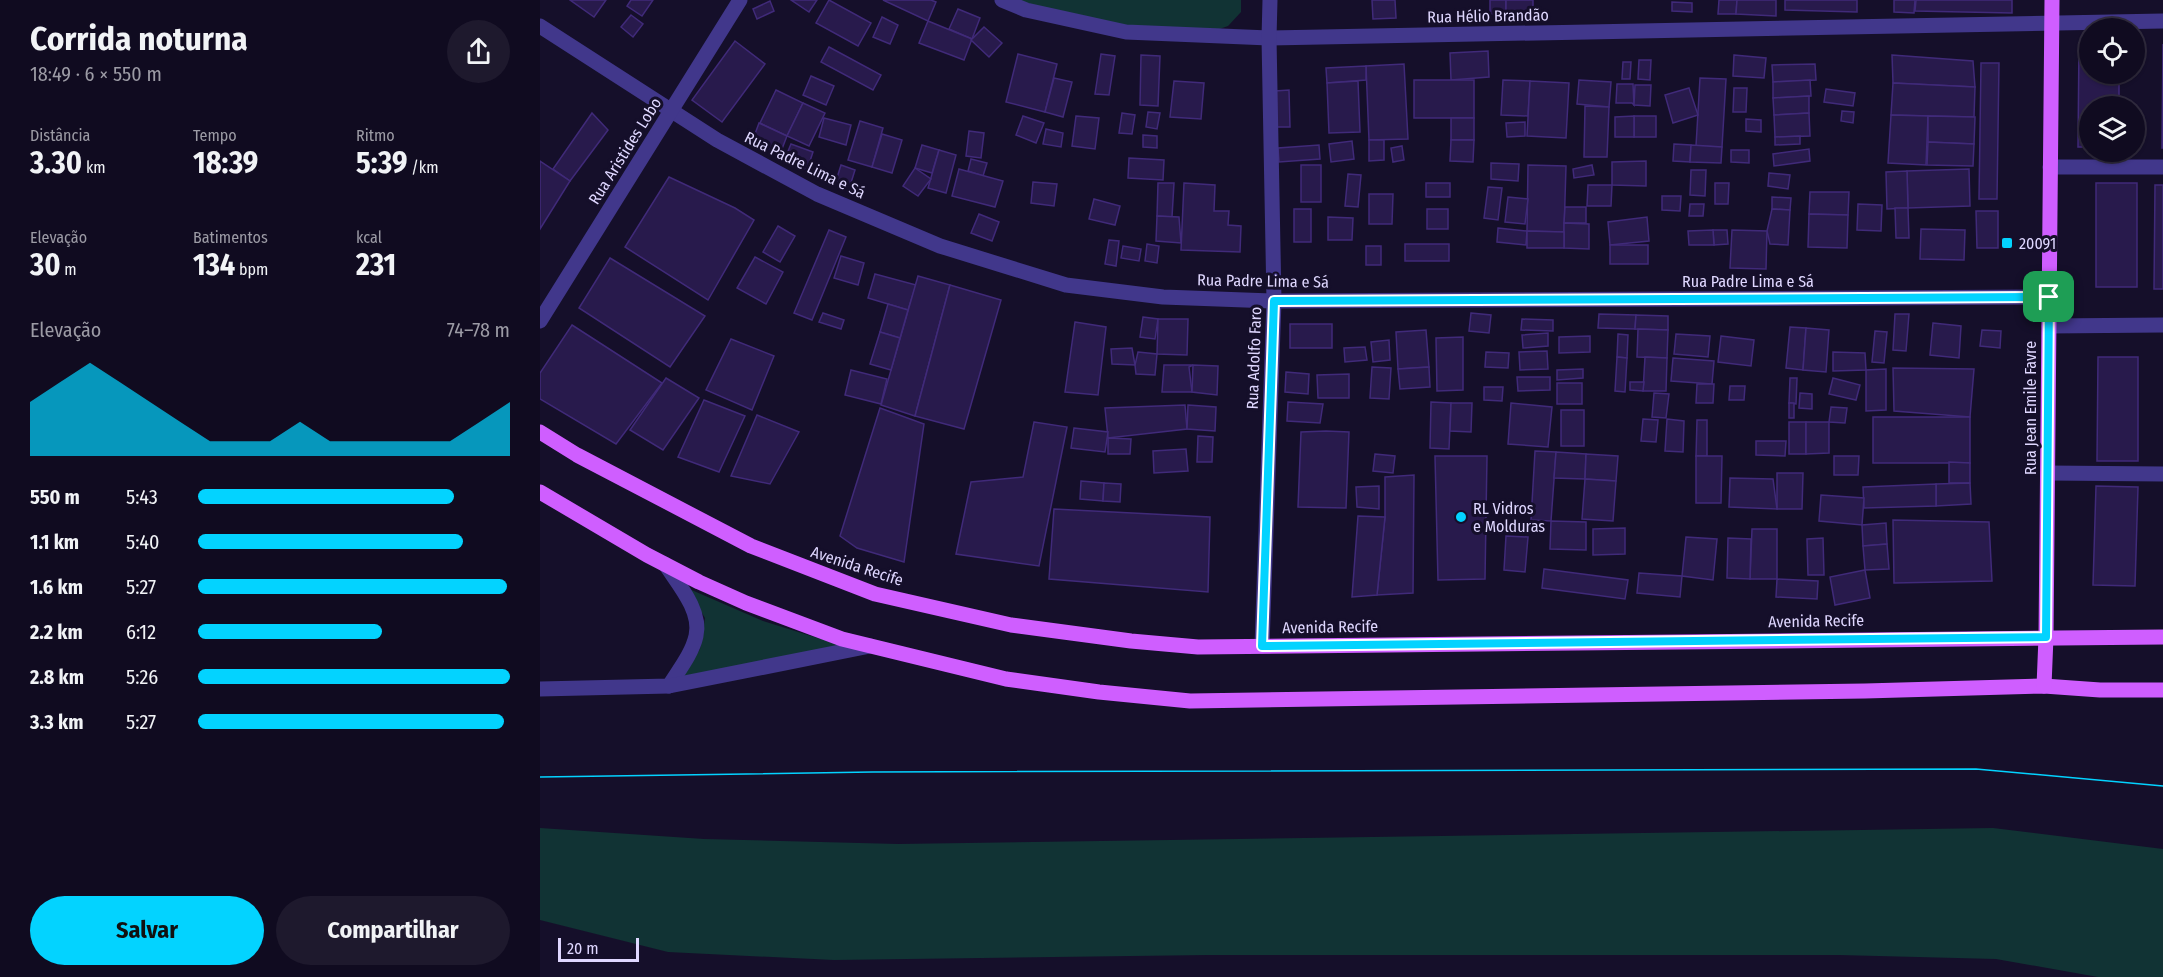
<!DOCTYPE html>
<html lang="pt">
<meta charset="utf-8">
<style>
body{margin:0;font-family:"Fira Sans Condensed",sans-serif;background:#1e192d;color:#f1f3f6;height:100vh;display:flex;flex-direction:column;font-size:22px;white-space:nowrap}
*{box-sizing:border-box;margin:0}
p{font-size:20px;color:#9c9ba5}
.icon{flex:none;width:33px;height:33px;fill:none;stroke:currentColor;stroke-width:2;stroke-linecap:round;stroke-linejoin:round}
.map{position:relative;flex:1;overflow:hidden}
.details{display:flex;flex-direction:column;background:#100b20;width:540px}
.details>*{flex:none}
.buttons{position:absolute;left:1539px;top:18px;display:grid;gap:12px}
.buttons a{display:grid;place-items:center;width:66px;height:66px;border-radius:50%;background:#100b20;box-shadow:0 2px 4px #0004,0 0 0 2px #302b3e;font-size:30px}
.scale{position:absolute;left:18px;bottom:15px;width:81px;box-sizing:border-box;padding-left:6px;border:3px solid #dfd7ff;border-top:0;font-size:16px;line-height:21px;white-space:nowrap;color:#dfd7ff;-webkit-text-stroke:4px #150f2a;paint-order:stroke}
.pin{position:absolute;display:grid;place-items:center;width:51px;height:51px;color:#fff;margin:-26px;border-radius:12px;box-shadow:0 3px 9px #0006}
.round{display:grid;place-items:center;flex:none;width:63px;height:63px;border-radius:32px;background:#1e192d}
.head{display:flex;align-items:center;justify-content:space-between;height:102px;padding:0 30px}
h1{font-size:33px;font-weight:700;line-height:45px}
.metrics{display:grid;grid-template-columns:repeat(3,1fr);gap:9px;height:102px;padding:6px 30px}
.metrics div{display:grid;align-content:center}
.metrics b{font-size:30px;font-weight:700}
.metrics small{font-size:16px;font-weight:400}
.metrics p{font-size:16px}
.chart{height:168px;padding:12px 30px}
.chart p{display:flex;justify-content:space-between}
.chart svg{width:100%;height:108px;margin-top:6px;fill:#03d3ff;opacity:.7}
.cta{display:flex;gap:12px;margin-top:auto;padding:12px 30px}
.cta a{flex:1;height:69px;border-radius:36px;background:#03d3ff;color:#111;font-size:24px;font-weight:700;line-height:69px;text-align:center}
.cta a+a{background:#1e192d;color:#f1f3f6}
ul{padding:0 30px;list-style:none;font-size:20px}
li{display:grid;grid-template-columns:96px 72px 1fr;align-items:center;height:45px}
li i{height:15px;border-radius:8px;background:#03d3ff}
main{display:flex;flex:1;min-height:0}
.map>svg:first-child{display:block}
.green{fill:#113334}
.building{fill:#281a4c;stroke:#402a79;stroke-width:1.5}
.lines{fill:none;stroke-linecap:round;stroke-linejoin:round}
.minor{stroke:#41378b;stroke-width:15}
.major{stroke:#cf5eff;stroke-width:15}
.tram{stroke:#03d3ff;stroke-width:1.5}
.route-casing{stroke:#fff;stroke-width:12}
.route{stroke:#03d3ff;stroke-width:8}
.poi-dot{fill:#03d3ff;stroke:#150f2a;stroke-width:2}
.labels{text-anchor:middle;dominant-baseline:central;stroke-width:6;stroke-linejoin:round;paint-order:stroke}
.street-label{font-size:16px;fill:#dfd7ff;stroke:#150f2a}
.poi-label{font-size:16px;fill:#dfd7ff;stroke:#150f2a;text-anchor:start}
</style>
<main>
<section class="details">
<div class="head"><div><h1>Corrida noturna</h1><p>18:49 · 6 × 550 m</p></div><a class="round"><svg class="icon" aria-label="share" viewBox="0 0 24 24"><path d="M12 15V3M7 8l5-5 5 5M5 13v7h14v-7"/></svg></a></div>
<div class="metrics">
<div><p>Distância</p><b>3.30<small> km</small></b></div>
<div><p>Tempo</p><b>18:39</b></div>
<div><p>Ritmo</p><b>5:39<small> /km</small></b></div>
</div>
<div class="metrics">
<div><p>Elevação</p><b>30<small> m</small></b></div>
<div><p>Batimentos</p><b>134<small> bpm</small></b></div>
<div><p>kcal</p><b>231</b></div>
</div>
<div class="chart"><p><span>Elevação</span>74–78 m</p>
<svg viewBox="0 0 160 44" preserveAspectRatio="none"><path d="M0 44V22L10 14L20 6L30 14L40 22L50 30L60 38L70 38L80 38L90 30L100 38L110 38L120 38L130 38L140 38L150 30L160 22V44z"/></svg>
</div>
<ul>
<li><b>550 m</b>5:43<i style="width:82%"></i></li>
<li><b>1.1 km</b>5:40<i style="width:85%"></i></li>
<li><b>1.6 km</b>5:27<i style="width:99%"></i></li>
<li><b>2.2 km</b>6:12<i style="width:59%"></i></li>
<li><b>2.8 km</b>5:26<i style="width:100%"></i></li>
<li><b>3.3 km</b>5:27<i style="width:98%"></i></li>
</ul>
<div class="cta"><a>Salvar</a><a>Compartilhar</a></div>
</section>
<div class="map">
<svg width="1623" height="977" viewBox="0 0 1623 977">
<rect width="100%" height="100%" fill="#150f2a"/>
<g class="green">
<polygon points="479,0 701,0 701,12 688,26 674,31 587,27 492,6"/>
<polygon points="147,588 223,621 300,645 141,678 160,649 165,618"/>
<polygon points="0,828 164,839 358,844 1453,828 1623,849 1623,977 1558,977 1456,959 1299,955 668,955 294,960 128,952 0,920"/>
</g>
<g class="building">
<polygon points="30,0 66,0 54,17"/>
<polygon points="91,0 113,0 102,16 87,6"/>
<polygon points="251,0 277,0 269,12"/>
<polygon points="289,0 331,23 318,46 276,23"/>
<polygon points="343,0 391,0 396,2 388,21"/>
<polygon points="832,0 855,0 856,18 833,19"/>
<rect x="950" y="0" width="16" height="14"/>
<polygon points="966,0 993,0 993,12 966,14"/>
<polygon points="1179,0 1197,0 1196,14 1178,14"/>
<polygon points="1197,0 1236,0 1236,16 1196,14"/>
<polygon points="1245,0 1317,0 1317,12 1245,10"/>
<polygon points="1354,0 1375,0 1374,13 1354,12"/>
<polygon points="1376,0 1472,0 1472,13 1375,11"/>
<polygon points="230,1 234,11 217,19 213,9"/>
<polygon points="1132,2 1152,3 1152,12 1132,11"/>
<polygon points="418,9 440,18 432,39 409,29"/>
<polygon points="91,15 103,24 93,37 81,27"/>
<polygon points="342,17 358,25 350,44 333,37"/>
<polygon points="388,21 432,39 424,60 379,43"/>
<polygon points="444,27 462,43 449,57 431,40"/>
<polygon points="195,41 225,64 182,122 152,100"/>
<polygon points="1539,43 1550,43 1550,74 1579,74 1579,106 1550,106 1550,147 1538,147"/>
<polygon points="1623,44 1623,148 1622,148"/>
<polygon points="289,47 341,75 333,90 281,62"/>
<polygon points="948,51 949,77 911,80 910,53"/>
<polygon points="478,54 517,64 505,112 466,102"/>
<polygon points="561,54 575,56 569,95 555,94"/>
<polygon points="601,55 620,56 618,106 600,105"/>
<polygon points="1194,55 1226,58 1224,78 1193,76"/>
<polygon points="1352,55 1433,61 1435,87 1353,83"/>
<polygon points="1099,60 1111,60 1110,80 1098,79"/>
<polygon points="1083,62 1091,62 1090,79 1082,79"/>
<polygon points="1441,63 1459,63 1457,199 1439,199"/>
<polygon points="864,64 868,139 829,140 826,66"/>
<polygon points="1275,64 1276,80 1233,82 1232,65"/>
<polygon points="826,66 826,80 787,83 786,68"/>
<polygon points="271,76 294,86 286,105 263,95"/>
<polygon points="514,78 532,82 523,117 505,112"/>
<polygon points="1160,78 1186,79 1182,147 1156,146"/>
<rect x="874" y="80" width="60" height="38"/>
<polygon points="963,80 990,81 988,116 961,115"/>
<polygon points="1039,80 1071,82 1069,107 1037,104"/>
<polygon points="1270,80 1271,96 1233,98 1233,82"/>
<polygon points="634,81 664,83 661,119 630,117"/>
<polygon points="818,81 820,132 789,133 787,83"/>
<polygon points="990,81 1029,83 1026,138 987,136"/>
<polygon points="1353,83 1435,87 1434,117 1351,115"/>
<polygon points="1077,84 1093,84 1094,105 1092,103 1076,103"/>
<polygon points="1095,85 1111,85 1110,106 1094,105"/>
<polygon points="1149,88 1158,115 1133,123 1125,95"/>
<polygon points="1194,88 1207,88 1206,112 1193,112"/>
<polygon points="1286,89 1315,93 1313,106 1284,102"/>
<polygon points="236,90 263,103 247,136 220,123"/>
<polygon points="749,90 750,127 736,127 735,91"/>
<polygon points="1269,96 1269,113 1234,115 1233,98"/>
<polygon points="263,103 285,113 269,146 247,136"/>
<polygon points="1045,106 1069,107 1067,157 1044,157"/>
<polygon points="1302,111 1314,112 1313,123 1301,121"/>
<polygon points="608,112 620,113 617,129 606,127"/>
<polygon points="52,113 68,130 30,181 13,169"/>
<polygon points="582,113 595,115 592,134 579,133"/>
<polygon points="1269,113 1270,136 1235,137 1234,115"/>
<polygon points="1351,115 1388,116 1386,165 1348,163"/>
<polygon points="483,116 504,123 496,143 476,135"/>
<polygon points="536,116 559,118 555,149 532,146"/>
<rect x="1094" y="116" width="22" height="21"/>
<polygon points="1094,116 1094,137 1075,137 1075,117"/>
<polygon points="1388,116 1435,117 1434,144 1388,142"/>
<polygon points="284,118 311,125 306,145 279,137"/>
<rect x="911" y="118" width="23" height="22"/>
<polygon points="1206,119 1221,120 1221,132 1206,131"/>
<polygon points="320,121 343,128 332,167 308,160"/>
<polygon points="985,122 985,136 967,137 966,123"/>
<polygon points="219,123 247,136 240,154 212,142"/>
<polygon points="506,129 523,133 521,147 503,144"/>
<polygon points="429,131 444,133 441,158 426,156"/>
<polygon points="342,134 362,140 352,173 332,167"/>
<polygon points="603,135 617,136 617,148 603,147"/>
<polygon points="1260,136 1260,144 1235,145 1235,137"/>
<polygon points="829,140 844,140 844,160 829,161"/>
<polygon points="911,140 934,140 933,162 910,161"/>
<polygon points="812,141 814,159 791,162 789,144"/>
<polygon points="1388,142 1434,144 1433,166 1387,165"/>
<polygon points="251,144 273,152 267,170 244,161"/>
<polygon points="1134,144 1151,145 1150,162 1133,161"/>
<polygon points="382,145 399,150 392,173 375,168"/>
<polygon points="779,145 780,159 739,162 738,148"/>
<polygon points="1151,145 1182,147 1181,163 1150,162"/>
<polygon points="862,146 864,160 853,162 851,148"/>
<polygon points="1269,149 1270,161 1234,166 1233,154"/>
<polygon points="399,150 416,155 406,193 388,188"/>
<polygon points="1191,150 1209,150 1209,163 1191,162"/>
<polygon points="589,158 624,160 623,180 588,178"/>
<polygon points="431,159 447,163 443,176 428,171"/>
<polygon points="0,161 30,181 0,229"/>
<polygon points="1106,161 1106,186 1072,185 1072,162"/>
<polygon points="951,163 979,164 978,181 951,179"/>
<polygon points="301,165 315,170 310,186 296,181"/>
<rect x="761" y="165" width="20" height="37"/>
<polygon points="988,165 1026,166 1024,232 987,231"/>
<polygon points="1052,165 1054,175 1034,178 1033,169"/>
<polygon points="375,168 391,179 378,196 363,186"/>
<polygon points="419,169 463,181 455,207 412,196"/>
<polygon points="1429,169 1430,206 1368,208 1367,171"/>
<polygon points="1151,170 1166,170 1165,196 1150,195"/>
<polygon points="1367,171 1368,208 1347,209 1346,172"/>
<polygon points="1229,173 1250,175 1248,189 1228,186"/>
<polygon points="808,174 821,175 818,207 805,206"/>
<polygon points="129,177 195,208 214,220 168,300 85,247"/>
<polygon points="493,182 517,184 514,206 491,203"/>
<polygon points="618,183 634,183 632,217 617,216"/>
<polygon points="644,183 675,185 674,211 689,211 688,225 701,226 700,252 641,250"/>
<rect x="886" y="183" width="24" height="14"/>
<polygon points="1175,183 1189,183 1188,204 1175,204"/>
<rect x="1556" y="183" width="41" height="104"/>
<polygon points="1048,185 1072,185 1071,206 1047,206"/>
<polygon points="1615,185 1623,185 1623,289 1614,289"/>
<polygon points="948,187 962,188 958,220 944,218"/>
<polygon points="1270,192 1309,192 1308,215 1269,214"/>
<polygon points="829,194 853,194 852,224 829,224"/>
<polygon points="1122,196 1141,196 1140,211 1122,210"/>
<polygon points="968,197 988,199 985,224 965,222"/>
<polygon points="1232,197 1251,198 1250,210 1232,209"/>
<polygon points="554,199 580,206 575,225 549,219"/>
<polygon points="1150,204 1164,204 1163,216 1149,216"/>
<polygon points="1318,204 1342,205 1341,231 1317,230"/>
<polygon points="1025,207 1046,207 1046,223 1024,223"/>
<polygon points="1355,208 1368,208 1369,238 1356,238"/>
<rect x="754" y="209" width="17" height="33"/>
<rect x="887" y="209" width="21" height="20"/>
<polygon points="1232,209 1250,210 1248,245 1230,244 1227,231"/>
<polygon points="1436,211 1458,211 1458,248 1437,248"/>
<polygon points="439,214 459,222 452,241 431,233"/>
<polygon points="1269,214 1308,215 1307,248 1268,247"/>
<polygon points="617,216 639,217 641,243 616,241"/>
<polygon points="788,217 813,218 812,240 788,240"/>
<polygon points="1107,217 1109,241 1070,245 1068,222"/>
<polygon points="1024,223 1049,224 1049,249 1024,248"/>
<polygon points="238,226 255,236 240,262 223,252"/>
<polygon points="958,228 987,231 986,245 957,242"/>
<polygon points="1381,229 1425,230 1424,260 1380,259"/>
<polygon points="289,230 306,237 272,320 254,313"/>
<polygon points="1173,230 1187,230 1188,244 1174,245"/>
<polygon points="1173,230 1174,245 1149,245 1148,231"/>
<polygon points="1192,230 1227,231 1226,269 1190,268"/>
<polygon points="987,231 1024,232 1024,248 987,248"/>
<polygon points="569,240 579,241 576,266 565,264"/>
<polygon points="607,244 619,246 617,263 605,261"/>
<rect x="865" y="244" width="44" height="17"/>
<rect x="1070" y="245" width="38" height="19"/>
<polygon points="583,246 601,249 599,261 581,258"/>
<rect x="826" y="246" width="15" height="19"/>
<polygon points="301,256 324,263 318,285 294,278"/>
<polygon points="215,257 243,272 226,304 197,288"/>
<polygon points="70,258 165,316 130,367 39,308"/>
<polygon points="335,274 376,285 368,310 328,298"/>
<polygon points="378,276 410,285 375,416 341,405"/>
<polygon points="410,285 461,300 424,429 375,416"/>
<polygon points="348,304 368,310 360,338 340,332"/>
<polygon points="283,313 304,320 301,329 279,322"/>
<polygon points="931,313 951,315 949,333 929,331"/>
<polygon points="1059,314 1096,315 1095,329 1058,328"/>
<polygon points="1355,314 1369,314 1366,351 1353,350"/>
<polygon points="1096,315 1128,316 1128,330 1095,329"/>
<polygon points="603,317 618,319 615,339 600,337"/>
<polygon points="618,319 648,319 647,355 617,354"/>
<polygon points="982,319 1013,320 1013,331 981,330"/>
<polygon points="535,322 566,327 558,395 525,392"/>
<polygon points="1393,323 1421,326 1419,358 1390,355"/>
<rect x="750" y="324" width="42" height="24"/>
<polygon points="32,325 122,383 76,444 0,399 0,373"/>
<polygon points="1250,327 1266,328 1263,370 1246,368"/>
<polygon points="1266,328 1289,330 1286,372 1263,370"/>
<polygon points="1098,329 1128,330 1127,358 1097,357"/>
<polygon points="886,330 889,367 858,369 856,332"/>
<polygon points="1442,330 1461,331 1460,348 1440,346"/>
<polygon points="1335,331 1347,332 1344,363 1332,362"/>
<polygon points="340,332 360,338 351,370 330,364"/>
<polygon points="1008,333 1008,346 983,348 982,335"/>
<polygon points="1078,334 1088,335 1087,358 1077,357"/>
<polygon points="1136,334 1170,336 1168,357 1134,354"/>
<polygon points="1050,336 1050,352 1019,353 1019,337"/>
<polygon points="1181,336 1214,340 1211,366 1178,362"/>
<polygon points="923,337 923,390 897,391 896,338"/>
<polygon points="191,339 234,356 212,410 166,390"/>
<polygon points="849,340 850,360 833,362 831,342"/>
<polygon points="825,347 827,360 805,362 804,348"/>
<polygon points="592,348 595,365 572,364 571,349"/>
<polygon points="1007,351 1008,369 980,370 979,352"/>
<polygon points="598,352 617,354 615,375 596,374 595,365"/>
<polygon points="946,352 969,353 968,368 945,367"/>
<polygon points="1293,352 1325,353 1326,370 1293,371"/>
<polygon points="1077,357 1087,358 1085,392 1075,391"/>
<polygon points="1105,357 1127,358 1126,391 1103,391"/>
<polygon points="1558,357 1598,357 1598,461 1557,461"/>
<polygon points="1133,358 1174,361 1172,384 1131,381"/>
<polygon points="624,365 653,365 649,367 652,392 622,392"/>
<polygon points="653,365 678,366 677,395 652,392"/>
<polygon points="832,367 851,368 849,399 830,398"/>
<polygon points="889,367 890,387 860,389 858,369"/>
<polygon points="1353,368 1434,369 1430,417 1354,411"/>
<polygon points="1043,369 1043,378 1017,380 1017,370"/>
<polygon points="1346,369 1346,410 1326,411 1326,370"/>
<polygon points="311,370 347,379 341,404 305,395"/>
<polygon points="746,372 769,374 768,394 745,392"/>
<polygon points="809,374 809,398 778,398 777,375"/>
<polygon points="977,377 1010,377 1010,390 978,391"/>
<polygon points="126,378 159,398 123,450 90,430"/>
<polygon points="1250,378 1257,378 1256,404 1249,403"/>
<polygon points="1293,378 1320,385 1316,400 1289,394"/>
<polygon points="1090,382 1104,382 1103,391 1090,390"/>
<rect x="1017" y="383" width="25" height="21"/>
<polygon points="1157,384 1174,384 1173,403 1156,403"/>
<polygon points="1190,386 1205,386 1204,400 1189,400"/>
<polygon points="944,387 963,387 962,401 944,400"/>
<polygon points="1114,393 1129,394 1126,418 1112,417"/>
<polygon points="1260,393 1272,394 1272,409 1259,408"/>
<polygon points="164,400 205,416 179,472 138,457"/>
<polygon points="748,402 783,404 780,423 747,421"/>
<polygon points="891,402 911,403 909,449 890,448"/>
<polygon points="911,403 932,403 931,432 910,431"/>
<polygon points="971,403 1012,407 1008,447 968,444"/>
<rect x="1249" y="403" width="5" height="15"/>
<polygon points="645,405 647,429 568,438 565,408"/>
<polygon points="648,405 676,407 675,431 647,429"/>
<polygon points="1291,407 1307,408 1305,423 1289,422"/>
<polygon points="340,408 384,424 364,562 317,548 300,536"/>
<rect x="1021" y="410" width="23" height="36"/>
<polygon points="217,415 259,432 230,484 191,476"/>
<rect x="1333" y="417" width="97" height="46"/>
<polygon points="1103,419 1118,420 1116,442 1101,441"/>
<polygon points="1127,419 1144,421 1143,452 1125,451"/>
<polygon points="1157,420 1167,420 1167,456 1156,456"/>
<polygon points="494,422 527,427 499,566 416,554 431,482 483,477"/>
<rect x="1249" y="422" width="17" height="32"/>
<polygon points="1266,422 1289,422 1289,453 1266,454"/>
<polygon points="534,428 568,432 565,452 531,448"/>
<polygon points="786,431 809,432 806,508 758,507 761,432"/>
<polygon points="658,436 673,437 672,462 657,462"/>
<polygon points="568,438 591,439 590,454 568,454"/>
<polygon points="1216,441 1246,441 1245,456 1216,455"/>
<polygon points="646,449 648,471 614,473 613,451"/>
<polygon points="995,451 1016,452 1011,521 991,520"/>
<polygon points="1016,452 1046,454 1045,479 1014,478"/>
<polygon points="835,454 855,456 853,473 833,471"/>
<polygon points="1046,454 1078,456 1076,481 1045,479"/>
<polygon points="895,456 947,456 945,579 898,580"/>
<polygon points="1156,456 1182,456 1181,503 1156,503"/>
<polygon points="1294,456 1319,456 1318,475 1294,475"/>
<polygon points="1409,462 1430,463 1430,483 1409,483"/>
<polygon points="1237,473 1263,473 1262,509 1237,509"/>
<polygon points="874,475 873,593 837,595 845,517 845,477"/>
<polygon points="1190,478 1233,479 1237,509 1189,507"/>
<polygon points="1045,479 1076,481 1073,521 1042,519"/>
<polygon points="541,481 564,483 563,501 540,499"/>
<polygon points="564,483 581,484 580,502 563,501"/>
<polygon points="1430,483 1431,504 1396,506 1396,484"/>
<polygon points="1396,484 1396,506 1324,508 1323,487"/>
<polygon points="839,486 839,509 817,507 816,487"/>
<polygon points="1556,486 1598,487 1595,586 1553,585"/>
<polygon points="1281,495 1324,498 1322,525 1279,521"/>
<polygon points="514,509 670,517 668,592 509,579"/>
<polygon points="818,516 845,517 837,595 812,597"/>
<polygon points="1353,520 1449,522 1452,581 1354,583"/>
<polygon points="1011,521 1046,522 1046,550 1010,549"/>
<polygon points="1346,523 1347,544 1323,546 1322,525"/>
<polygon points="1085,528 1085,554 1053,555 1053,529"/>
<polygon points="1212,529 1237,529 1237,579 1210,579"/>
<polygon points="966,536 988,537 985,572 964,570"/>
<polygon points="1146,537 1177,539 1173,580 1142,576"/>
<polygon points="1188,538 1211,539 1210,579 1187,578"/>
<polygon points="1283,538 1284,575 1268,575 1267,539"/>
<polygon points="1347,544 1349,569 1325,570 1323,546"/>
<polygon points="1004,569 1088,580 1085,599 1002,588"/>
<polygon points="1325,570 1330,598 1295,605 1290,577"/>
<polygon points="1099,573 1142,576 1140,597 1097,593"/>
<polygon points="1237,579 1278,581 1277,599 1236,597"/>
</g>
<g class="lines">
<g class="minor">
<polyline points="462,0 486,10 586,32 729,38 1623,21"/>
<polyline points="0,26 177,140 277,194 400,246 526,285 623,297 734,301 1509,297"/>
<polyline points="1510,167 1623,167"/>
<polyline points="0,321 200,0"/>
<polyline points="1509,326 1623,325"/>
<polyline points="1508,473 1623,474"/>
<path d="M 125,564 C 138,584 162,611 156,636 C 152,654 138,671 129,686"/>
<polyline points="722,646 734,301 729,38 730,0"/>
<polyline points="0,689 129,686 330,646"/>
</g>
<g class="major">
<polyline points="0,432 37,455 211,546 335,594 471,625 591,641 658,647 1623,637"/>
<polyline points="0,492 107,555 159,582 206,603 302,639 466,679 559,692 650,701 1325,691 1504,686 1560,690 1623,690"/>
<polyline points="1504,686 1506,637 1512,0"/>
</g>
<polyline class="tram" points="0,777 332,772 1436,769 1623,786"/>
</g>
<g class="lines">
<defs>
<polygon id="route" points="1509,297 1506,637 722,646 734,301"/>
</defs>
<use href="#route" class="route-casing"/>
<use href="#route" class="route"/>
</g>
<g class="poi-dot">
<rect x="1461" y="237" width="12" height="12" rx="3"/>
<circle cx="921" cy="517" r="6"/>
</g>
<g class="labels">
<g class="street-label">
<text transform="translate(948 16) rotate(-1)">Rua Hélio Brandão</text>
<text transform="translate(85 151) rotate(-58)">Rua Aristides Lobo</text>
<text transform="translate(265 165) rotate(26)">Rua Padre Lima e Sá</text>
<text transform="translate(723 281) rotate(1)">Rua Padre Lima e Sá</text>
<text x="1208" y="281">Rua Padre Lima e Sá</text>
<text transform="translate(714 358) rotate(-88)">Rua Adolfo Faro</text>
<text transform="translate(1490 408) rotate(-90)">Rua Jean Emile Favre</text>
<text transform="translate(317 566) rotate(18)">Avenida Recife</text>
<text transform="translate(1276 621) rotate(-1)">Avenida Recife</text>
<text transform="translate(790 627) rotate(-1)">Avenida Recife</text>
</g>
<g class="poi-label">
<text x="1479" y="243">20091</text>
<text x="933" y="508">RL Vidros<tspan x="933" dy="18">e Molduras</tspan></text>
</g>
</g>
</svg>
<div class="buttons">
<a><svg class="icon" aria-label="locate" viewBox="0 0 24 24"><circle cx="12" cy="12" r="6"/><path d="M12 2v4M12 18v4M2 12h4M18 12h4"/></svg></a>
<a><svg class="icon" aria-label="layers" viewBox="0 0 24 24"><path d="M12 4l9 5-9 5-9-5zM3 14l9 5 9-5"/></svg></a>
</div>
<div class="scale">20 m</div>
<div class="pin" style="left:1509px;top:297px;background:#1e9e55"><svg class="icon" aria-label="arrive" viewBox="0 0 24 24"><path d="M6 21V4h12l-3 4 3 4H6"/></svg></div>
</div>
</main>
